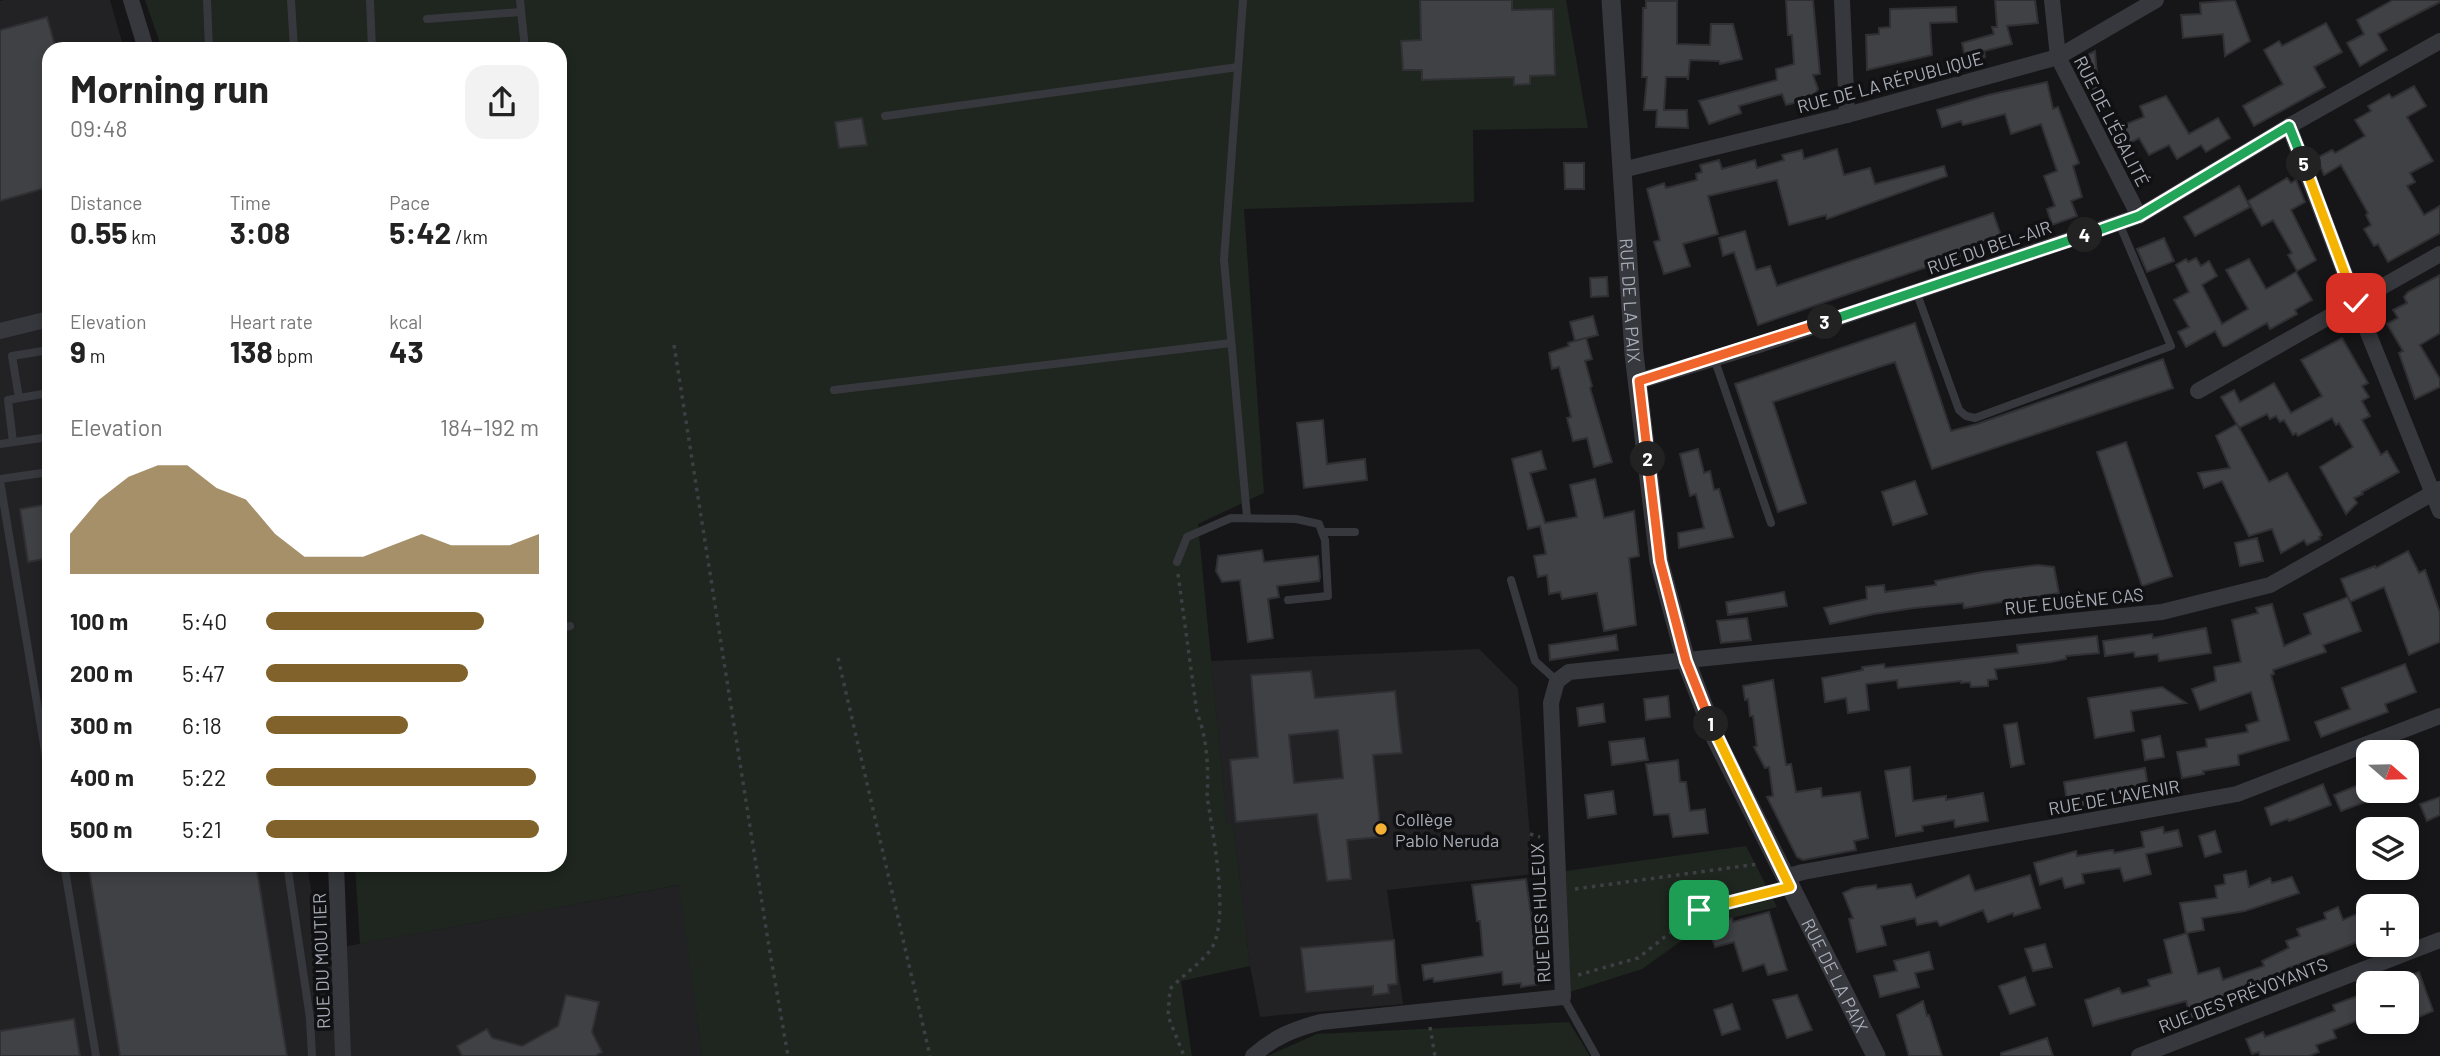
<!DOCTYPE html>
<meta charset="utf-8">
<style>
body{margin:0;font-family:Barlow,sans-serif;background:#f2f2f2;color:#222;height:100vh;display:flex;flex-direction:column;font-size:26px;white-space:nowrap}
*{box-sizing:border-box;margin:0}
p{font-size:23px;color:#767676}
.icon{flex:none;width:38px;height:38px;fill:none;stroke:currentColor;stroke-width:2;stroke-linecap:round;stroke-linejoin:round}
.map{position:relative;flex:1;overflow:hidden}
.details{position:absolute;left:42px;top:42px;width:525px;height:830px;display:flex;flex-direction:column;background:#fff;border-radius:21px;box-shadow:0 4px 10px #0003}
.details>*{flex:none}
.needle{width:46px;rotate:110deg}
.controls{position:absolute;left:2356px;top:740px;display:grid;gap:14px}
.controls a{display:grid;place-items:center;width:63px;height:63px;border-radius:14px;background:#fff;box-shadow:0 4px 10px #0003;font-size:35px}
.pin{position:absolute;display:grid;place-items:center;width:60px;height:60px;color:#fff;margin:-30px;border-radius:14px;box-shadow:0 4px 10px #0006}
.km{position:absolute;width:35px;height:35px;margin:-18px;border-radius:50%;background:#222;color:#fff;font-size:19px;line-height:35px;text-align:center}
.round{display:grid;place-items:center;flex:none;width:74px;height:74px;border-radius:21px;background:#f2f2f2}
.head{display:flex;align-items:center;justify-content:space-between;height:119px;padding:0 28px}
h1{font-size:38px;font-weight:700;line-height:52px}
.figures{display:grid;grid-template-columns:repeat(3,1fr);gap:10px;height:119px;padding:7px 28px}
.figures div{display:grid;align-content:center}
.figures b{font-size:30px;font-weight:700}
.figures small{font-size:19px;font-weight:400}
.figures p{font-size:19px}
.chart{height:196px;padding:14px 28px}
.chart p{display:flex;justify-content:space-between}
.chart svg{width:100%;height:126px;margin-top:7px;fill:#80622a;opacity:.7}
ul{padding:0 28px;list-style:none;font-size:23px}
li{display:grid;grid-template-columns:112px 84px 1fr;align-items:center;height:52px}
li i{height:18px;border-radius:9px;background:#80622a}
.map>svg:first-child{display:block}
.built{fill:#222225}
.green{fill:#1e261f}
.building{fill:#404145;stroke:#303034;stroke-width:2;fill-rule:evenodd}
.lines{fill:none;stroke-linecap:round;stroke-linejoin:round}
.path{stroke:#3d3f44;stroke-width:3.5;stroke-dasharray:3.5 5;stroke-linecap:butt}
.service{stroke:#37383d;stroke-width:8}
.minor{stroke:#37383d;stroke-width:16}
.tertiary{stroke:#37383d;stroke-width:19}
.split-1-casing{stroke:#fff;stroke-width:14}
.split-2-casing{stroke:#fff;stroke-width:14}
.split-3-casing{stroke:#fff;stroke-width:14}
.split-4-casing{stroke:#fff;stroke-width:14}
.split-5-casing{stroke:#fff;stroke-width:14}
.split-6-casing{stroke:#fff;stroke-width:14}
.split-1{stroke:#f5b400;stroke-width:9}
.split-2{stroke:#f0652b;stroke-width:9}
.split-3{stroke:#f0652b;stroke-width:9}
.split-4{stroke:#22a559;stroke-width:9}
.split-5{stroke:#22a559;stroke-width:9}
.split-6{stroke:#f5b400;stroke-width:9}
.poi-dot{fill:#f2b134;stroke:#111113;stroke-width:2.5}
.labels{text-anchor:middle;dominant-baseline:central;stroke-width:7;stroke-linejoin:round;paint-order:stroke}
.street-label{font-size:18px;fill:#a8adb8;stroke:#111113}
.poi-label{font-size:18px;fill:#a8adb8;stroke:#111113;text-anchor:start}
</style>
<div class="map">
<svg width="2440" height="1056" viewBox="0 0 2440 1056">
<rect width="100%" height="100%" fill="#161618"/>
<g class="built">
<polygon points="4,0 110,0 124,49 49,49 49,864 307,865 321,951 680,885 702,1056 0,1056 0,1"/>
<polygon points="1479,649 1518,688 1533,874 1387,890 1403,1004 1260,1017 1250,966 1233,824 1227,825 1211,661"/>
</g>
<g class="green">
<polygon points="145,0 1566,0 1588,128 1473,130 1474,202 1244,209 1264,493 1198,524 1227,824 1233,823 1250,966 1181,981 1192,1056 702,1056 679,885 360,944 355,865 560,864 560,49 162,49"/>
<polygon points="1746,846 1777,907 1705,924 1642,969 1570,992 1566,871"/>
<polygon points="1569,1022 1590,1056 1267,1056 1317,1034"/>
</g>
<g class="building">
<polygon points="1420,0 1512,0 1512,10 1553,9 1555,75 1530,76 1530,84 1514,85 1514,77 1422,80 1422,70 1403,70 1401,41 1421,40"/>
<polygon points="1786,0 1813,0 1820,74 1813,75 1818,89 1813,98 1786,105 1782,94 1739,106 1741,113 1709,124 1699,101 1777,80 1776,69 1794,64 1792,35 1788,35"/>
<polygon points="1995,0 2035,0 2038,23 2007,26 2012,44 1984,51 1985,57 1966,61 1962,43 1994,34 1992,27 1997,27"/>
<polygon points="2235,0 2250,41 2225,56 2223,34 2183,38 2181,15 2201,14 2200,3"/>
<polygon points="2393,0 2440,0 2440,2 2378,34 2387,50 2360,66 2347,43 2364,34 2357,20"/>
<polygon points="1646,1 1677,1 1677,44 1710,45 1711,24 1733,24 1742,59 1720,64 1719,61 1690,60 1688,80 1687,77 1666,77 1664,110 1687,110 1688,128 1656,127 1657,110 1644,110 1647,77 1642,77 1643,8 1646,8"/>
<polygon points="1956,7 1957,22 1930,23 1932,55 1867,70 1866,35 1879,34 1879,28 1890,27 1890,9"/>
<polygon points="47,17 56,49 49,49 49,187 0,201 0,30"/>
<polygon points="2326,23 2342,52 2314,67 2325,87 2254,126 2243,106 2283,84 2264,50 2279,41 2282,46"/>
<polygon points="2095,51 2100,108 2099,108 2080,69 2083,57"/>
<polygon points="2047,82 2053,109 2058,107 2079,163 2073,166 2082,197 2071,201 2077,216 2052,225 2047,209 2055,206 2044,176 2057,171 2041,124 2011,134 2005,114 1963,125 1961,121 1942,127 1937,110 1988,95"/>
<polygon points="2414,86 2426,106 2407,117 2433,161 2410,173 2415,182 2407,186 2424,215 2440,206 2440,233 2388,262 2378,244 2374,246 2364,229 2371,225 2366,215 2368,213 2341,165 2324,175 2317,158 2332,150 2335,153 2365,136 2355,120 2371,111 2368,106 2389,94 2392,98"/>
<polygon points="2166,96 2189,134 2218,118 2230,138 2206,152 2201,145 2177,159 2169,145 2149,155 2139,138 2126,145 2122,143 2116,128 2144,117 2140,106"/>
<polygon points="862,118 867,145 839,148 835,122"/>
<polygon points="1837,149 1844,175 1870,168 1875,184 1944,166 1947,176 1827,219 1826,215 1789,225 1777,180 1708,196 1718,234 1683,244 1690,266 1664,274 1654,242 1660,240 1647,189 1664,183 1666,188 1697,180 1696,174 1702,172 1700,165 1719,160 1722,169 1755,160 1757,168 1784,160 1782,155 1802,150 1804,159"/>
<polygon points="1564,163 1584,163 1584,189 1565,189"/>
<polygon points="2287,178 2291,183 2296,180 2305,202 2291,210 2316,260 2297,271 2288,255 2292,253 2273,220 2262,226 2248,201"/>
<polygon points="2239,186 2250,207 2195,236 2184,217"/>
<polygon points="1993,213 2003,241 1758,325 1734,252 1723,256 1719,238 1745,231 1756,270 1770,266 1777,286"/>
<polygon points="2164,238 2174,261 2147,272 2137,249"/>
<polygon points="2196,258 2201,266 2209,261 2217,276 2202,285 2222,324 2248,309 2226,270 2249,259 2266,289 2296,272 2312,300 2295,310 2297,314 2270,329 2267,323 2226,346 2223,346 2215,331 2186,347 2178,332 2189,327 2174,300 2189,292 2176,265 2186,259 2188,262"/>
<polygon points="2440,275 2440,333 2420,345 2440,379 2440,387 2415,399 2399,353 2403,351 2387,324 2398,318 2393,310 2407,303 2404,297 2408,292"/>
<polygon points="1607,277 1608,296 1591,297 1590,278"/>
<polygon points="1593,316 1598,335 1575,341 1570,322"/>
<polygon points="1915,323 1951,431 1977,424 2163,359 2173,388 1932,469 1895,362 1879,367 1773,402 1806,503 1778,512 1735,384"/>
<polygon points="1586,338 1592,359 1585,361 1592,386 1590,388 1612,462 1594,467 1587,438 1573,441 1567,418 1571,417 1559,367 1552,369 1549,353 1569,346 1568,343"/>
<polygon points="2342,338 2368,383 2362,386 2369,397 2362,401 2370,416 2362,420 2381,455 2387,451 2399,472 2362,492 2363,494 2354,498 2357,503 2346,514 2320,467 2353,447 2339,423 2336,425 2332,418 2298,436 2296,433 2293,435 2284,420 2280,422 2276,416 2270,419 2267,414 2239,428 2221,397 2234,390 2240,402 2274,383 2291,413 2322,396 2301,360"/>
<polygon points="1323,420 1327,464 1365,459 1367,480 1304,488 1297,423"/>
<polygon points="2237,424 2269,482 2287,473 2322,535 2319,537 2320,539 2307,545 2304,540 2281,553 2272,529 2249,536 2222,481 2204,488 2198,473 2230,468 2216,436"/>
<polygon points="2126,442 2172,576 2142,586 2097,452"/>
<polygon points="1698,449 1704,473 1710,471 1714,490 1719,489 1733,537 1679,548 1678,533 1704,528 1696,494 1690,496 1680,454"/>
<polygon points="1541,451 1546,469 1530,473 1545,523 1577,517 1570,485 1595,479 1604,518 1634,511 1639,556 1629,558 1636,625 1604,631 1597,593 1562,599 1560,592 1549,594 1547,575 1538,577 1534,556 1546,554 1540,526 1528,529 1512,459"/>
<polygon points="1915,481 1927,514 1893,525 1882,492"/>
<polygon points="49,504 49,558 28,562 20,509"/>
<polygon points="2257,538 2263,561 2240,566 2235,543"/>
<polygon points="1262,550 1264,562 1318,556 1320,577 1319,581 1277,586 1279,597 1268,599 1273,638 1248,642 1240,580 1222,582 1216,571 1218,556"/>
<polygon points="2408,551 2419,573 2425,570 2440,613 2440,642 2409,655 2384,587 2350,602 2341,579 2375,566 2376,568"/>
<polygon points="2038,565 2054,567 2059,593 1964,608 1963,603 1914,608 1874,614 1830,624 1824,608 1867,599 1866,587 1884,585 1885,592 1936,585 1935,581 1982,572"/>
<polygon points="1784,592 1787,606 1728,615 1726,602"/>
<polygon points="2348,597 2361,631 2323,645 2326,652 2273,670 2274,674 2271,675 2289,740 2238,755 2239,765 2203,771 2204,774 2182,778 2177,752 2207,747 2206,739 2248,732 2246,725 2259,721 2251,692 2200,710 2192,689 2216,681 2214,667 2241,662 2232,620 2258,613 2256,608 2272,604 2284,646 2311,634 2304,614"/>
<polygon points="1747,618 1751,640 1721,643 1717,621"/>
<polygon points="2206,628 2211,653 2159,661 2158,654 2135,657 2134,652 2105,656 2103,641 2152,634 2153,638"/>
<polygon points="1616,635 1618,650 1550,660 1549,645"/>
<polygon points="2097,636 2099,653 2066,656 2066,659 2051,662 1995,669 1997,679 1988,680 1988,686 1971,687 1970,682 1961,683 1961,681 1898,688 1897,680 1866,684 1869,710 1848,713 1846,698 1825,702 1822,678 1863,670 1862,667 1884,664 1885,668 2018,653 2017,645"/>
<polygon points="2405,664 2416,692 2385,704 2388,712 2321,737 2315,722 2350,709 2342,688"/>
<path d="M 1311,671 L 1315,698 L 1395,691 L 1402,753 L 1373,755 L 1381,837 L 1347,840 L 1351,879 L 1327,881 L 1317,814 L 1236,822 L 1230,760 L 1258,757 L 1251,675 ZM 1338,730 L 1343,778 L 1294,783 L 1289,735 Z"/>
<polygon points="1773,680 1786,765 1791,764 1796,792 1821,788 1822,797 1860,792 1868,838 1854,841 1856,850 1803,860 1797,857 1767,797 1773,796 1769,767 1765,768 1754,747 1757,746 1753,716 1750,716 1748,699 1745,700 1743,686"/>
<polygon points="2162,687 2186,703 2131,711 2134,731 2095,738 2088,698"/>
<polygon points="1668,696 1670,717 1646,720 1644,699"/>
<polygon points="1603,704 1605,722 1579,726 1577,708"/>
<polygon points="2017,723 2024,764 2011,767 2004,725"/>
<polygon points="2160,736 2164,757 2145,760 2142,740"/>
<polygon points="1644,738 1648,760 1612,765 1609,742"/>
<polygon points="1678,760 1680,782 1686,782 1690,811 1705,809 1708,833 1673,837 1669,814 1654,815 1646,764"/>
<polygon points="1910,767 1913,801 1946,796 1946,800 1983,793 1988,821 1955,827 1954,820 1922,826 1923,831 1896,836 1885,771"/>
<polygon points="2145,768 2148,787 2090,796 2091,805 2068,809 2064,782"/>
<polygon points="2368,781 2368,801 2341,811 2334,795"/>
<polygon points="2323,784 2331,805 2289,821 2288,819 2271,825 2265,808"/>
<polygon points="1613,791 1616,814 1588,818 1585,795"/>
<polygon points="2440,797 2440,815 2427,821 2420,804"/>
<polygon points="2163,827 2164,833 2178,830 2182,846 2146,854 2151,874 2124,881 2120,868 2082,874 2084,883 2065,888 2062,878 2040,885 2034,863 2076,851 2077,856 2113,850 2114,853 2144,847 2141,832"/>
<polygon points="2215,831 2221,852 2205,857 2199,836"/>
<polygon points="88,864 256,864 287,1056 120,1056"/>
<polygon points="2246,871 2249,887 2270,878 2272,883 2292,877 2299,893 2245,911 2202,918 2204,930 2186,933 2180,903 2217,898 2215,886 2225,884 2224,875"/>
<polygon points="1969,875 1975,891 2030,875 2040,908 2014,916 2013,913 1988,922 1983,910 1940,926 1937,921 1917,925 1915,918 1881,926 1886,945 1857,952 1849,919 1853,918 1843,893 1854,888 1876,885 1877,889 1911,884 1916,898"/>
<polygon points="1526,879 1541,984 1521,987 1521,983 1503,985 1502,972 1434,982 1433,978 1424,980 1422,965 1483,956 1480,921 1477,921 1472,885"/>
<polygon points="2338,907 2343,920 2364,911 2368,921 2368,938 2286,969 2289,977 2206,1006 2208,1013 2191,1020 2186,1001 2093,1026 2085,1000 2119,988 2122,994 2150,986 2148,980 2172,973 2164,940 2187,933 2198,974 2219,968 2223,980 2264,966 2262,961 2289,948 2286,941 2300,936 2297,929 2326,919 2324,913"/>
<polygon points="1769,912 1787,970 1768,975 1764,964 1743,971 1734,942 1715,947 1707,924 1732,918 1733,922"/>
<polygon points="1394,940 1397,984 1388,985 1389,993 1373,995 1373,986 1306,992 1301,948"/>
<polygon points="2045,944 2052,967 2033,971 2025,949"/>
<polygon points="1929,952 1933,969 1915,973 1919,987 1880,997 1874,976 1897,971 1894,961"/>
<polygon points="2419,972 2433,1011 2412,1020 2406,1004 2406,977"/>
<polygon points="2025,977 2035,1005 2010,1014 1999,986"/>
<polygon points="566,995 599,1002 592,1032 602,1052 595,1056 462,1056 457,1046 487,1029 492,1038 522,1046 558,1026"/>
<polygon points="1797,995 1812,1030 1787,1038 1773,1000"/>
<polygon points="2357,996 2366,1017 2333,1030 2336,1038 2316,1045 2319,1052 2309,1056 2260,1056 2259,1052 2252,1054 2246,1039 2263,1032 2265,1037 2335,1011 2333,1005"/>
<polygon points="1923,1001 1927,1016 1929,1015 1942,1056 1909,1056 1897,1015"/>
<polygon points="1732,1004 1740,1029 1722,1035 1714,1010"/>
<polygon points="74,1019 80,1056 0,1056 0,1031"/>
<polygon points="2047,1038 2053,1056 2001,1056 2001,1053"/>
</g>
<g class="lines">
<g class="path">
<polyline points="674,345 769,947 788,1056"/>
<path d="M 1178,574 L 1197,713 C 1207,737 1209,770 1207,796 C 1212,830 1232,925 1209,952 C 1198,965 1182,976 1170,989 L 1168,1016 L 1184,1056"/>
<polyline points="838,658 930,1056"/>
<polyline points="1530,834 1540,837"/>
<polyline points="1575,889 1758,864"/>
<polyline points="1578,975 1638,958 1699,910 1773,891"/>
<polyline points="1430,1027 1435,1056"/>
</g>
<g class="service">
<polyline points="207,0 209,49"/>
<polyline points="291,0 294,49"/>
<polyline points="370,0 372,49"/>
<polyline points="520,0 525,49"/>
<polyline points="1243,0 1224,260 1247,517"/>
<polyline points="427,19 521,12"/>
<polyline points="885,116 1238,67"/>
<polyline points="1916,291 1959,410 1966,416 1975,418 2171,346 2119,223"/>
<polyline points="49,350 12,356 19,398 49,393"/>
<polyline points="1714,358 1771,523"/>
<polyline points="834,390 1231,343"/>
<polyline points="13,442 8,400 19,398"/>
<polyline points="0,444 49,437"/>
<polyline points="0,479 49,472"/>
<polyline points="0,481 49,775"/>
<polyline points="1322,532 1355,532"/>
<polyline points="1177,562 1187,537 1231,518 1296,519 1319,524 1325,540 1328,596 1288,600"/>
<polyline points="1511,580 1535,661 1557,681"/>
<polyline points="560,628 570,626"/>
<polyline points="64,864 96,1056"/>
<polyline points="287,864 310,1018 312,1056"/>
<polyline points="1563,997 1596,1056"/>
</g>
<g class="minor">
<polyline points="131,0 146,49"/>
<polyline points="1842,0 1847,115"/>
<polyline points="2052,0 2058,57 2139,216"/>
<polyline points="2289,126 2356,303 2440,511"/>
<polyline points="1622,170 1847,115 2058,57 2156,0"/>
<polyline points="0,331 49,319"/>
<polyline points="1639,381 1762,344 2139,216 2289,126 2440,41"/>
<polyline points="2198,391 2440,254"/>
<polyline points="336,864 343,1056"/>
<polyline points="1785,877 1803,872 2237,794 2440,716"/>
<path d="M 1253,1056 C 1274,1037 1294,1029 1321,1022 L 1563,997 L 1551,703 L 1557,681 L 1569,672 L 2162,612 L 2270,585 L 2440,489"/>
<polyline points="2139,1056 2440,940"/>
</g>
<path class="tertiary" id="s1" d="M 1611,0 L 1634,354 L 1659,561 L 1686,661 L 1716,739 L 1876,1056"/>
</g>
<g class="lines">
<defs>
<polyline id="split-1" points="1699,910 1790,887 1711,724"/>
<polyline id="split-2" points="1648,459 1660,561 1686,661 1711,724"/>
<polyline id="split-3" points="1648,459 1639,381 1825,322"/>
<polyline id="split-4" points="1825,322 2085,235"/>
<polyline id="split-5" points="2085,235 2139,216 2289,126 2304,164"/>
<polyline id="split-6" points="2304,164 2356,303"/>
</defs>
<use href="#split-1" class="split-1-casing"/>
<use href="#split-2" class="split-2-casing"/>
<use href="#split-3" class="split-3-casing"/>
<use href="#split-4" class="split-4-casing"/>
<use href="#split-5" class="split-5-casing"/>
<use href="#split-6" class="split-6-casing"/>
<use href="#split-1" class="split-1"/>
<use href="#split-2" class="split-2"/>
<use href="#split-3" class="split-3"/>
<use href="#split-4" class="split-4"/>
<use href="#split-5" class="split-5"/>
<use href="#split-6" class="split-6"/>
</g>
<circle class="poi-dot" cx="1381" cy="829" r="7"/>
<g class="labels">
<g class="street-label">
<text transform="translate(1890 82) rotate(-15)">RUE DE LA RÉPUBLIQUE</text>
<text transform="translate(2112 121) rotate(63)">RUE DE L'ÉGALITÉ</text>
<text transform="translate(1989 247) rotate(-19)">RUE DU BEL-AIR</text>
<text stroke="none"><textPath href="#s1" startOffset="301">RUE DE LA PAIX</textPath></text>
<text transform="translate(2074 601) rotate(-6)">RUE EUGÈNE CAS</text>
<text transform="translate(2114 797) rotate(-10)">RUE DE L'AVENIR</text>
<text transform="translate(1540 913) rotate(-93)">RUE DES HULEUX</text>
<text transform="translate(321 961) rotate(-92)">RUE DU MOUTIER</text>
<text stroke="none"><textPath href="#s1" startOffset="1015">RUE DE LA PAIX</textPath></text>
<text transform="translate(2243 995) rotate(-21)">RUE DES PRÉVOYANTS</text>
</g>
<g class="poi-label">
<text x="1395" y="819">Collège<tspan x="1395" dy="21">Pablo Neruda</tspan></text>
</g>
</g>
</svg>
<div class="controls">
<a><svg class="needle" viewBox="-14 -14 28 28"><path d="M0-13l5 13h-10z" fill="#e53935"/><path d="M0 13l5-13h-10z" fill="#767676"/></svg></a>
<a><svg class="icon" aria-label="layers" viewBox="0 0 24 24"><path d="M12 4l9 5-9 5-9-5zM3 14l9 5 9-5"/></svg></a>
<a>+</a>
<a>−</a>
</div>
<div class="pin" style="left:1699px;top:910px;background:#1e9e55"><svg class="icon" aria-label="arrive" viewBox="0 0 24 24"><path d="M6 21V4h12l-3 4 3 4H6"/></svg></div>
<div class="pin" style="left:2356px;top:303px;background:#d93025"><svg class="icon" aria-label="check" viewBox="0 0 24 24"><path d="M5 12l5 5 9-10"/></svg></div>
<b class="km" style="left:1711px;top:724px">1</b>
<b class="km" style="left:1648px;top:459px">2</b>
<b class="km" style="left:1825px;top:322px">3</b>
<b class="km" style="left:2085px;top:235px">4</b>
<b class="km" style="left:2304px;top:164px">5</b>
<section class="details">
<div class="head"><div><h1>Morning run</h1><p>09:48</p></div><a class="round"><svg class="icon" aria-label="share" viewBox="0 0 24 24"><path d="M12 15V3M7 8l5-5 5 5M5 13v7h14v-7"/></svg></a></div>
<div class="figures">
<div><p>Distance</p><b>0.55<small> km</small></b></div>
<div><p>Time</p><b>3:08</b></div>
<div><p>Pace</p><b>5:42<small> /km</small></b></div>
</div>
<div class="figures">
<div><p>Elevation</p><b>9<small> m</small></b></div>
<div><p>Heart rate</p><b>138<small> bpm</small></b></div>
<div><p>kcal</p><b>43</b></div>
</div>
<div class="chart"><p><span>Elevation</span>184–192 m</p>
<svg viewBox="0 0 160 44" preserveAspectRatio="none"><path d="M0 44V30L10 18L20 10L30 6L40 6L50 14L60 18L70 30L80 38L90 38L100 38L110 34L120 30L130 34L140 34L150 34L160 30V44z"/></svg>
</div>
<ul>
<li><b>100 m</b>5:40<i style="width:80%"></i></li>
<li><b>200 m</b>5:47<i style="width:74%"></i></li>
<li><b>300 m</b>6:18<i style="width:52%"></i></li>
<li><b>400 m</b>5:22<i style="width:99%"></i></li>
<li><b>500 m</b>5:21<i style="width:100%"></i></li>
</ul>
</section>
</div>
